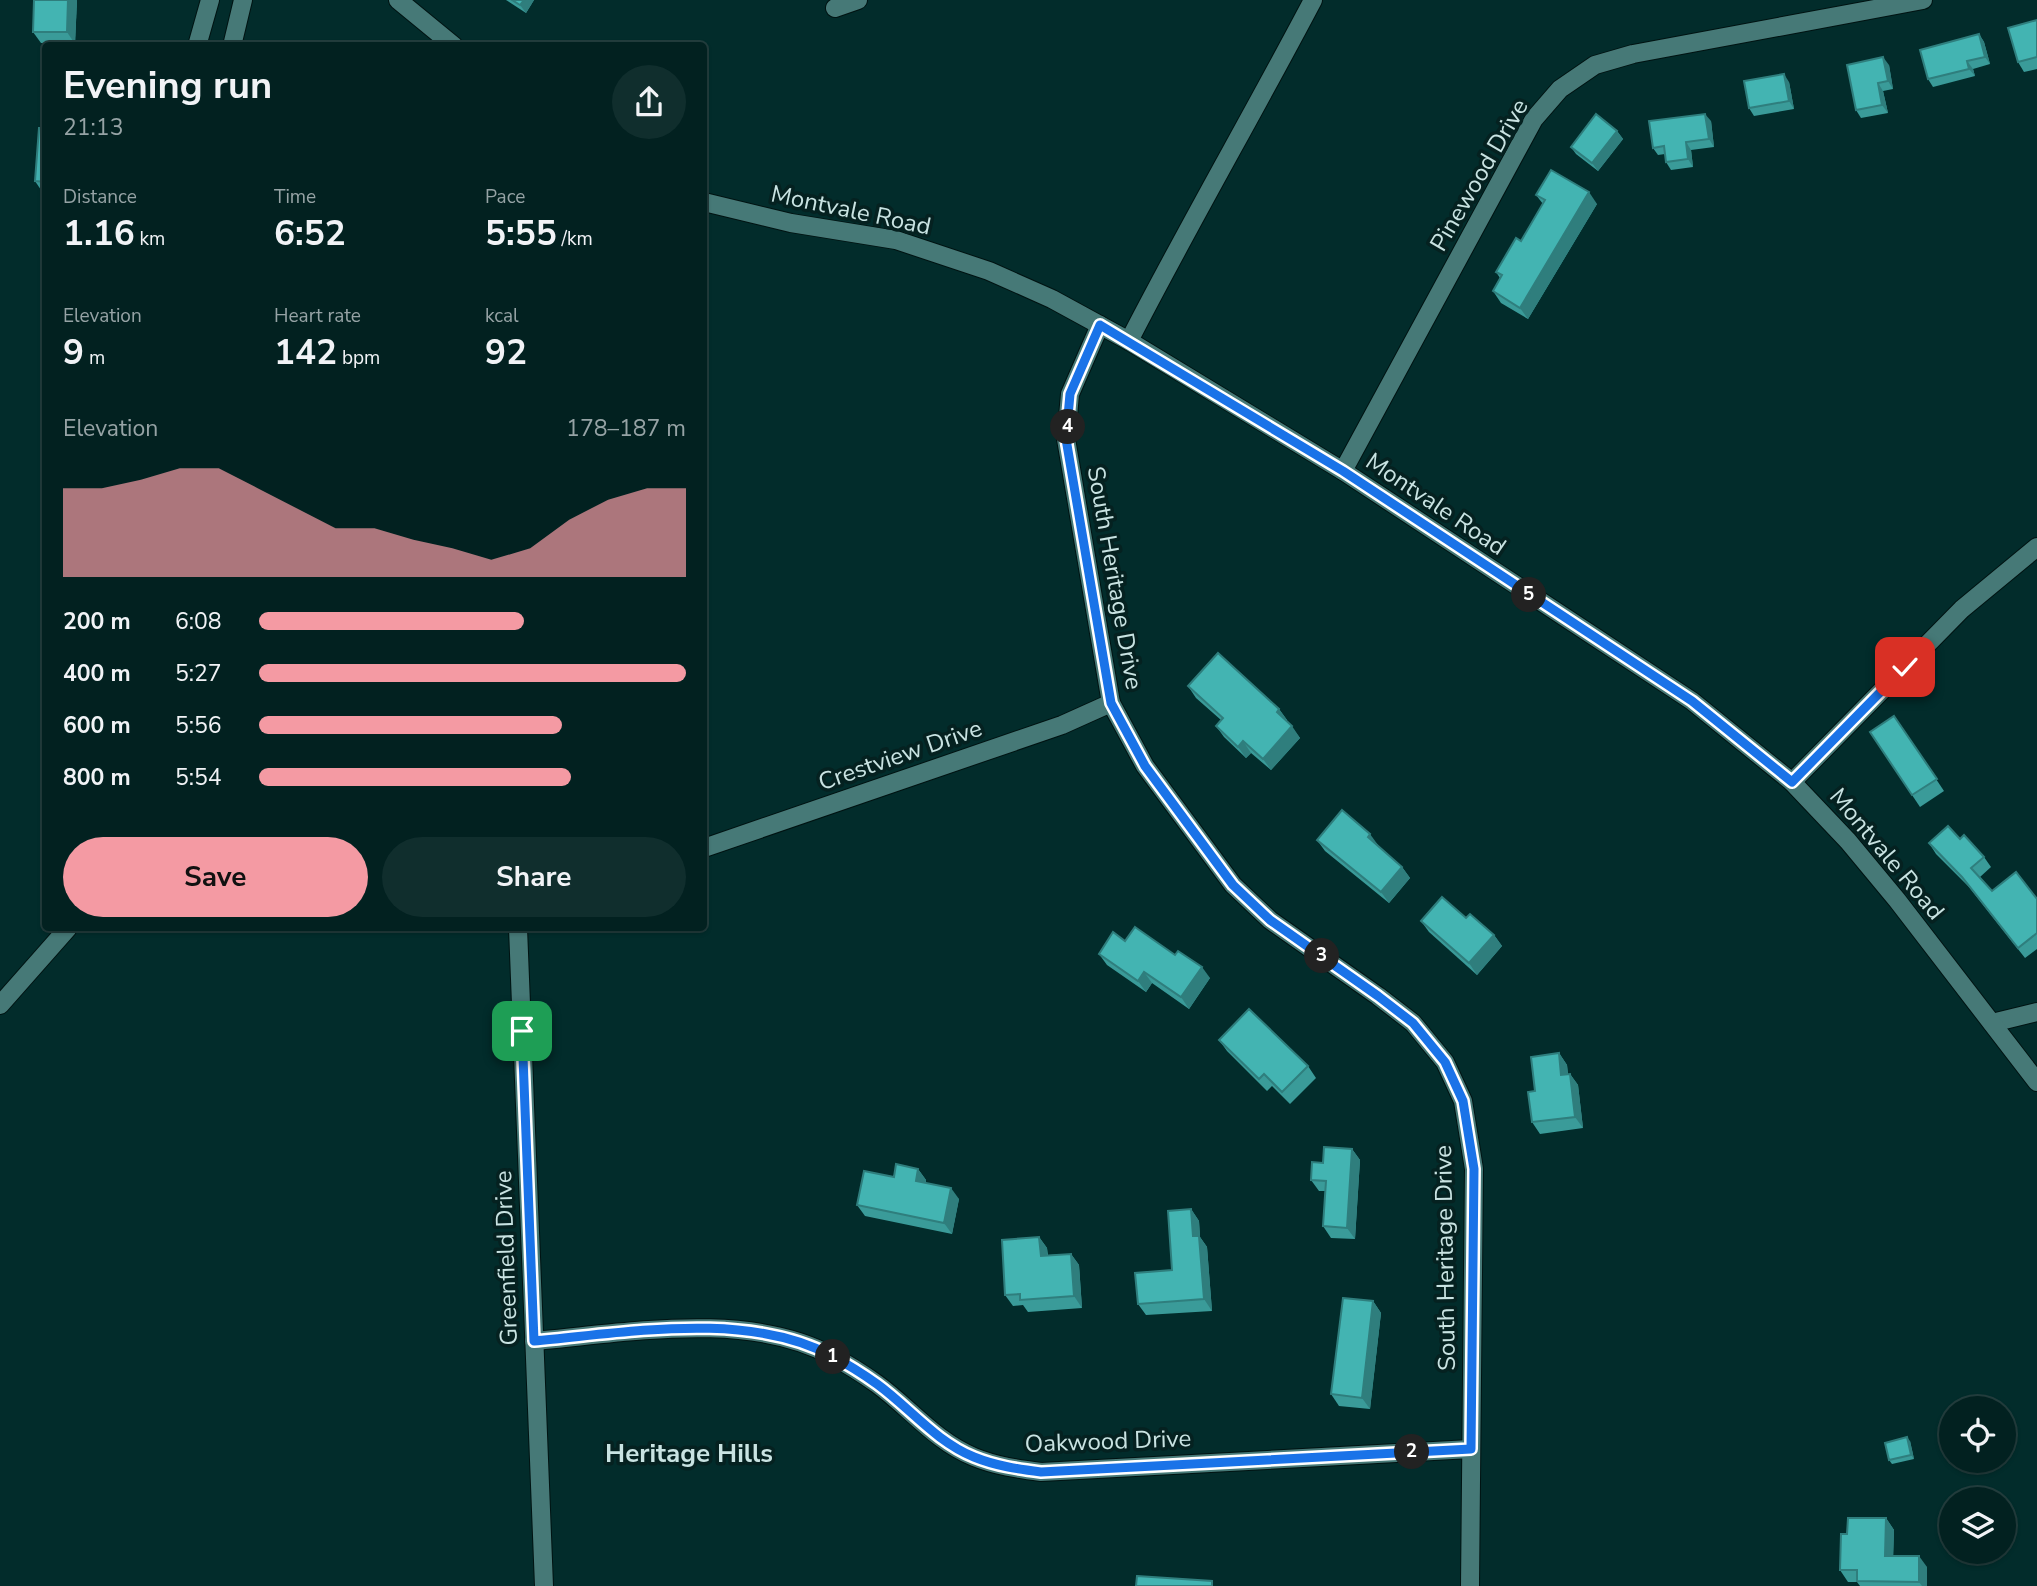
<!DOCTYPE html>
<meta charset="utf-8">
<style>
body{margin:0;font-family:"Nunito Sans",sans-serif;background:#102e2d;color:#f1f3f6;height:100vh;display:flex;flex-direction:column;font-size:26px;white-space:nowrap}
*{box-sizing:border-box;margin:0}
p{font-size:23px;color:#96a3a5}
.icon{flex:none;width:38px;height:38px;fill:none;stroke:currentColor;stroke-width:2;stroke-linecap:round;stroke-linejoin:round}
.map{position:relative;flex:1;overflow:hidden}
.panel{position:absolute;left:42px;top:42px;width:665px;height:889px;display:flex;flex-direction:column;background:#022120;border-radius:7px;box-shadow:0 2px 5px #0004,0 0 0 2px #233e3e}
.panel>*{flex:none}
.buttons{position:absolute;left:1939px;top:1396px;display:grid;gap:14px}
.buttons a{display:grid;place-items:center;width:77px;height:77px;border-radius:50%;background:#022120;box-shadow:0 2px 5px #0004,0 0 0 2px #233e3e;font-size:35px}
.pin{position:absolute;display:grid;place-items:center;width:60px;height:60px;color:#fff;margin:-30px;border-radius:14px;box-shadow:0 4px 10px #0006}
.km{position:absolute;width:35px;height:35px;margin:-18px;border-radius:50%;background:#222;color:#fff;font-size:19px;line-height:35px;text-align:center}
.round{display:grid;place-items:center;flex:none;width:74px;height:74px;border-radius:37px;background:#102e2d}
.head{display:flex;align-items:center;justify-content:space-between;height:119px;padding:0 21px}
h1{font-size:38px;font-weight:700;line-height:52px}
.metrics{display:grid;grid-template-columns:repeat(3,1fr);gap:10px;height:119px;padding:7px 21px}
.metrics div{display:grid;align-content:center}
.metrics b{font-size:35px;font-weight:700}
.metrics small{font-size:19px;font-weight:400}
.metrics p{font-size:19px}
.chart{height:196px;padding:14px 21px}
.chart p{display:flex;justify-content:space-between}
.chart svg{width:100%;height:126px;margin-top:7px;fill:#f49aa3;opacity:.7}
.primary-button{display:flex;gap:14px;margin-top:auto;padding:14px 21px}
.primary-button a{flex:1;height:80px;border-radius:42px;background:#f49aa3;color:#111;font-size:28px;font-weight:700;line-height:80px;text-align:center}
.primary-button a+a{background:#102e2d;color:#f1f3f6}
ul{padding:0 21px;list-style:none;font-size:23px}
li{display:grid;grid-template-columns:112px 84px 1fr;align-items:center;height:52px}
li i{height:18px;border-radius:9px;background:#f49aa3}
.map>svg:first-child{display:block}
.lines{fill:none;stroke-linecap:round;stroke-linejoin:round}
.minor-casing{stroke:#001312;stroke-width:20}
.secondary-casing{stroke:#001312;stroke-width:20}
.minor{stroke:#467977;stroke-width:18}
.secondary{stroke:#467977;stroke-width:18}
.wall{fill:#3a9b99}
.shaded-wall{fill:#2f7e7d}
.building{fill:#43b4b2;stroke:#2f7e7d;stroke-width:2}
.route-casing{stroke:#fff;stroke-width:14}
.route{stroke:#1a73e8;stroke-width:9}
.labels{text-anchor:middle;dominant-baseline:central;stroke-width:7;stroke-linejoin:round;paint-order:stroke}
.street-label{font-size:24px;fill:#c9e3e2;stroke:#052120}
.neighbourhood-label{font-size:26px;font-weight:bold;fill:#c9e3e2;stroke:#052120}
</style>
<div class="map">
<svg width="2037" height="1586" viewBox="0 0 2037 1586">
<rect width="100%" height="100%" fill="#022c2b"/>
<g class="lines">
<defs>
<g id="minor">
<polyline points="835,8 858,0"/>
<polyline points="197,46 210,0"/>
<polyline points="232,46 243,0"/>
<polyline points="1100,325 1070,394 1066,439 1111,703 1145,766 1233,885 1270,920 1378,996 1413,1023 1445,1062 1463,1101 1474,1169 1470,1586"/>
<path d="M 1129,341 C 1188,226 1253,114 1313,0"/>
<polyline points="1343,471 1534,119 1560,89 1595,65 1633,54 1923,0"/>
<polyline points="1792,782 1962,609 2037,547"/>
<polyline points="704,848 1062,725 1111,703"/>
<polyline points="518,928 544,1586"/>
<polyline points="0,1005 68,928"/>
<polyline points="1992,1023 2037,1012"/>
<path d="M 534,1341 C 627,1333 747,1310 832,1356 C 847,1364 863,1374 877,1384 C 910,1408 935,1441 974,1457 C 996,1466 1018,1469 1041,1472 L 1471,1449"/>
</g>
<g id="secondary">
<polyline points="398,0 454,46"/>
<polyline points="704,202 791,223 896,240 989,271 1052,299 1129,341 1343,471 1692,701 1792,782 1848,841 1897,900 2037,1082"/>
</g>
</defs>
<use href="#minor" class="minor-casing"/>
<use href="#secondary" class="secondary-casing"/>
<use href="#minor" class="minor"/>
<use href="#secondary" class="secondary"/>
</g>
<g class="wall">
<polygon points="34,0 77,0 75,44 41,43 33,32"/>
<polygon points="506,0 534,0 526,13"/>
<polygon points="2037,20 2037,69 2024,72 2018,62"/>
<polygon points="1979,34 1984,42 1990,64 1973,69 1975,76 1933,87 1928,79"/>
<polygon points="1889,65 1893,89 1883,91 1888,113 1861,118 1856,110"/>
<polygon points="1789,82 1794,109 1754,116 1749,108"/>
<polygon points="1711,121 1714,147 1691,150 1693,167 1671,170 1666,162 1665,154 1658,155 1653,148"/>
<polygon points="46,128 46,193 43,193 35,181"/>
<polygon points="1617,131 1623,139 1598,171 1576,154 1571,147"/>
<polygon points="1536,195 1597,204 1528,319 1501,303 1493,291 1500,278 1496,272 1521,241 1543,204"/>
<polygon points="1188,686 1279,709 1287,720 1287,721 1300,738 1271,770 1251,753 1246,758 1224,737 1216,726 1221,720 1196,698"/>
<polygon points="1894,716 1944,791 1920,807 1870,732"/>
<polygon points="1960,839 1984,857 1991,867 1980,877 1992,891 2037,899 2037,949 2025,958 1969,887 1936,854 1929,843"/>
<polygon points="1317,840 1378,845 1378,846 1402,867 1410,878 1389,903 1325,851"/>
<polygon points="1466,918 1494,935 1502,946 1477,975 1429,932 1421,921"/>
<polygon points="1125,941 1210,978 1189,1009 1152,983 1146,992 1107,965 1099,954"/>
<polygon points="1219,1040 1308,1066 1316,1078 1290,1104 1272,1086 1267,1091 1227,1051"/>
<polygon points="1559,1053 1567,1065 1568,1074 1570,1074 1578,1085 1583,1128 1540,1134 1532,1122 1535,1091"/>
<polygon points="1352,1149 1360,1160 1355,1239 1331,1238 1323,1226 1325,1191 1319,1191 1311,1180 1323,1163"/>
<polygon points="918,1169 926,1180 926,1183 959,1199 952,1234 865,1216 857,1205 894,1177"/>
<polygon points="1191,1209 1199,1221 1200,1237 1207,1247 1212,1311 1146,1315 1138,1304 1172,1270"/>
<polygon points="1039,1237 1047,1248 1048,1255 1071,1254 1079,1265 1082,1308 1028,1312 1023,1305 1013,1306 1005,1295"/>
<polygon points="1373,1301 1381,1313 1370,1409 1339,1406 1331,1394"/>
<polygon points="1910,1441 1914,1459 1892,1464 1889,1460"/>
<polygon points="1886,1518 1894,1530 1893,1556 1927,1567 1927,1586 1860,1586 1857,1582 1848,1582 1840,1570 1847,1534"/>
</g>
<g class="shaded-wall">
<polygon points="68,0 77,0 75,44 67,32"/>
<polygon points="524,0 534,0 526,13 520,5"/>
<polygon points="1979,34 1984,42 1990,64 1985,57"/>
<polygon points="1883,57 1889,65 1893,89 1888,81"/>
<polygon points="1967,61 1973,69 1975,76 1969,69"/>
<polygon points="1784,74 1789,82 1794,109 1789,101"/>
<polygon points="1878,83 1883,91 1888,113 1882,105"/>
<polygon points="1705,114 1711,121 1714,147 1709,139"/>
<polygon points="1617,131 1623,139 1598,171 1592,163"/>
<polygon points="1686,142 1691,150 1693,167 1688,159"/>
<polygon points="1589,192 1597,204 1528,319 1520,308"/>
<polygon points="1279,709 1287,720 1285,724 1277,712"/>
<polygon points="1292,726 1300,738 1271,770 1263,759"/>
<polygon points="1243,741 1251,753 1246,758 1238,747"/>
<polygon points="1370,834 1378,845 1376,849 1368,837"/>
<polygon points="1402,867 1410,878 1389,903 1381,892"/>
<polygon points="1494,935 1502,946 1477,975 1469,963"/>
<polygon points="1202,967 1210,978 1189,1009 1181,997"/>
<polygon points="1144,972 1152,983 1146,992 1138,981"/>
<polygon points="1559,1053 1567,1065 1569,1086 1561,1075"/>
<polygon points="1570,1074 1578,1085 1583,1128 1575,1117"/>
<polygon points="1352,1149 1360,1160 1355,1239 1347,1228"/>
<polygon points="918,1169 926,1180 924,1192 916,1181"/>
<polygon points="951,1188 959,1199 952,1234 944,1223"/>
<polygon points="1191,1209 1199,1221 1200,1237 1207,1247 1212,1311 1204,1299 1193,1236"/>
<polygon points="1039,1237 1047,1248 1048,1267 1041,1256"/>
<polygon points="1071,1254 1079,1265 1082,1308 1074,1296"/>
<polygon points="1373,1301 1381,1313 1370,1409 1362,1398"/>
<polygon points="1907,1437 1910,1441 1914,1459 1911,1455"/>
<polygon points="1886,1518 1894,1530 1893,1567 1885,1556"/>
<polygon points="1919,1556 1927,1567 1927,1586 1922,1586 1919,1582"/>
</g>
<g class="building">
<polygon points="34,0 68,0 67,32 33,32"/>
<polygon points="512,0 524,0 520,5"/>
<polygon points="2037,20 2037,57 2018,62 2008,28"/>
<polygon points="1979,34 1985,57 1967,61 1969,69 1928,79 1920,50"/>
<polygon points="1883,57 1888,81 1878,83 1882,105 1856,110 1847,65"/>
<polygon points="1784,74 1789,101 1749,108 1744,81"/>
<polygon points="1596,114 1617,131 1592,163 1571,147"/>
<polygon points="1705,114 1709,139 1686,142 1688,159 1666,162 1664,146 1653,148 1649,121"/>
<polygon points="39,128 46,128 46,182 35,181"/>
<polygon points="1551,170 1589,192 1520,308 1493,291 1502,275 1496,272 1516,238 1521,241 1545,200 1536,195"/>
<polygon points="1218,653 1279,709 1277,712 1292,726 1263,759 1243,741 1238,747 1216,726 1223,718 1188,686"/>
<polygon points="1894,716 1937,779 1912,795 1870,732"/>
<polygon points="1342,810 1370,834 1368,837 1402,867 1381,892 1317,840"/>
<polygon points="1948,826 1960,839 1964,835 1984,857 1971,868 1992,891 2016,872 2037,899 2037,933 2018,948 1962,877 1929,843"/>
<polygon points="1442,897 1466,918 1470,914 1494,935 1469,963 1421,921"/>
<polygon points="1135,927 1175,955 1178,951 1202,967 1181,997 1144,972 1138,981 1099,954 1113,932 1125,941"/>
<polygon points="1249,1009 1308,1066 1282,1092 1264,1074 1259,1079 1219,1040"/>
<polygon points="1559,1053 1561,1075 1570,1074 1575,1117 1532,1122 1528,1092 1535,1091 1531,1057"/>
<polygon points="1324,1147 1352,1149 1347,1228 1323,1226 1326,1181 1311,1180 1312,1162 1323,1163"/>
<polygon points="896,1164 918,1169 916,1181 951,1188 944,1223 857,1205 864,1171 894,1177"/>
<polygon points="1191,1209 1193,1236 1199,1236 1204,1299 1138,1304 1135,1273 1172,1270 1168,1211"/>
<polygon points="1039,1237 1041,1256 1071,1254 1074,1296 1020,1300 1020,1294 1005,1295 1002,1240"/>
<polygon points="1343,1298 1373,1301 1362,1398 1331,1394"/>
<polygon points="1907,1437 1911,1455 1889,1460 1885,1443"/>
<polygon points="1848,1518 1886,1518 1885,1556 1919,1556 1919,1582 1857,1581 1857,1570 1840,1570 1841,1534 1847,1534"/>
<polygon points="1137,1576 1212,1581 1212,1586 1136,1586"/>
</g>
<g class="lines">
<defs>
<path id="route" d="M 522,1031 L 534,1341 C 626,1333 747,1310 832,1356 C 847,1364 863,1374 877,1384 C 910,1408 935,1441 974,1457 C 996,1466 1018,1469 1041,1472 L 1471,1449 L 1474,1169 L 1463,1101 L 1445,1062 L 1413,1023 L 1378,996 L 1270,920 L 1233,885 L 1145,766 L 1111,703 L 1066,439 L 1070,394 L 1100,325 L 1343,471 L 1692,701 L 1792,782 L 1905,667"/>
</defs>
<use href="#route" class="route-casing"/>
<use href="#route" class="route"/>
</g>
<g class="labels">
<g class="street-label">
<text transform="translate(1479 175) rotate(-60)">Pinewood Drive</text>
<text transform="translate(851 210) rotate(12)">Montvale Road</text>
<text transform="translate(1436 504) rotate(34)">Montvale Road</text>
<text transform="translate(1115 578) rotate(80)">South Heritage Drive</text>
<text transform="translate(900 755) rotate(-19)">Crestview Drive</text>
<text transform="translate(1887 854) rotate(50)">Montvale Road</text>
<text transform="translate(506 1258) rotate(-92)">Greenfield Drive</text>
<text transform="translate(1445 1258) rotate(-91)">South Heritage Drive</text>
<text transform="translate(1108 1441) rotate(-2)">Oakwood Drive</text>
</g>
<g class="neighbourhood-label">
<text x="689" y="1453">Heritage Hills</text>
</g>
</g>
</svg>
<div class="buttons">
<a><svg class="icon" aria-label="locate" viewBox="0 0 24 24"><circle cx="12" cy="12" r="6"/><path d="M12 2v4M12 18v4M2 12h4M18 12h4"/></svg></a>
<a><svg class="icon" aria-label="layers" viewBox="0 0 24 24"><path d="M12 4l9 5-9 5-9-5zM3 14l9 5 9-5"/></svg></a>
</div>
<div class="pin" style="left:522px;top:1031px;background:#1e9e55"><svg class="icon" aria-label="arrive" viewBox="0 0 24 24"><path d="M6 21V4h12l-3 4 3 4H6"/></svg></div>
<div class="pin" style="left:1905px;top:667px;background:#d93025"><svg class="icon" aria-label="check" viewBox="0 0 24 24"><path d="M5 12l5 5 9-10"/></svg></div>
<b class="km" style="left:833px;top:1357px">1</b>
<b class="km" style="left:1412px;top:1452px">2</b>
<b class="km" style="left:1322px;top:956px">3</b>
<b class="km" style="left:1068px;top:427px">4</b>
<b class="km" style="left:1529px;top:595px">5</b>
<section class="panel">
<div class="head"><div><h1>Evening run</h1><p>21:13</p></div><a class="round"><svg class="icon" aria-label="share" viewBox="0 0 24 24"><path d="M12 15V3M7 8l5-5 5 5M5 13v7h14v-7"/></svg></a></div>
<div class="metrics">
<div><p>Distance</p><b>1.16<small> km</small></b></div>
<div><p>Time</p><b>6:52</b></div>
<div><p>Pace</p><b>5:55<small> /km</small></b></div>
</div>
<div class="metrics">
<div><p>Elevation</p><b>9<small> m</small></b></div>
<div><p>Heart rate</p><b>142<small> bpm</small></b></div>
<div><p>kcal</p><b>92</b></div>
</div>
<div class="chart"><p><span>Elevation</span>178–187 m</p>
<svg viewBox="0 0 160 44" preserveAspectRatio="none"><path d="M0 44V13L10 13L20 10L30 6L40 6L50 13L60 20L70 27L80 27L90 31L100 34L110 38L120 34L130 24L140 17L150 13L160 13V44z"/></svg>
</div>
<ul>
<li><b>200 m</b>6:08<i style="width:62%"></i></li>
<li><b>400 m</b>5:27<i style="width:100%"></i></li>
<li><b>600 m</b>5:56<i style="width:71%"></i></li>
<li><b>800 m</b>5:54<i style="width:73%"></i></li>
</ul>
<div class="primary-button"><a>Save</a><a>Share</a></div>
</section>
</div>
